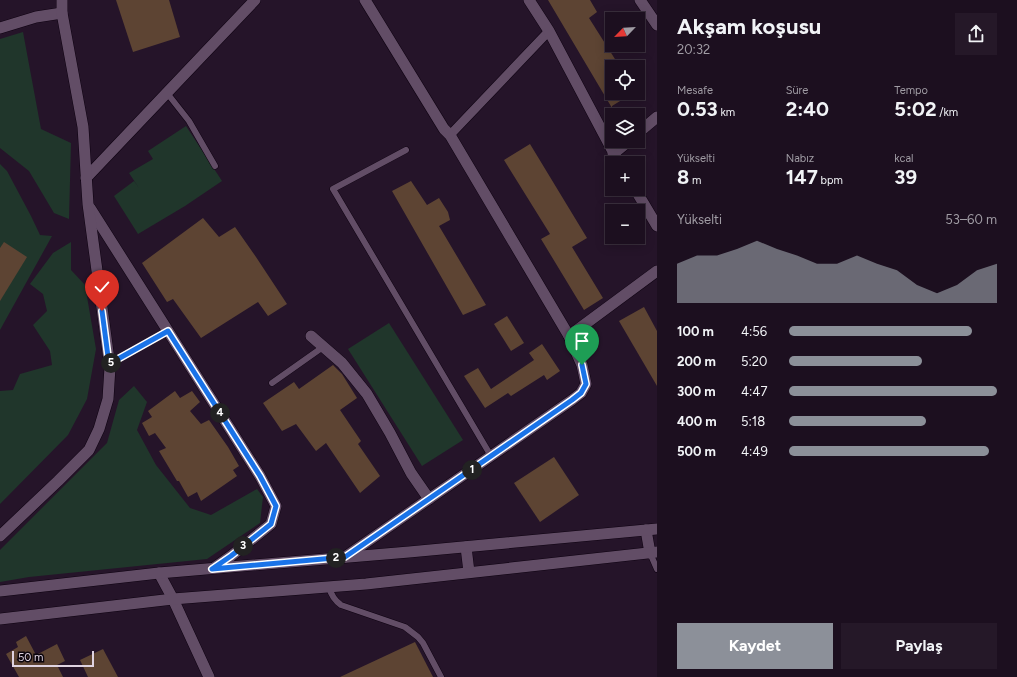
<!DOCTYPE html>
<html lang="tr">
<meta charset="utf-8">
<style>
body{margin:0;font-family:Figtree,sans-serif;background:#251828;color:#f1f3f6;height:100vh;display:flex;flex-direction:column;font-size:15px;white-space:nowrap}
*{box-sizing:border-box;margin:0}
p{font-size:13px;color:#a09ca4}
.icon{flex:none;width:22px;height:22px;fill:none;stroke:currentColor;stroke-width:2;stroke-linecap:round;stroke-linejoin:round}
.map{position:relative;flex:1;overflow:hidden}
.details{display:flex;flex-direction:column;background:#1c0f1f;width:360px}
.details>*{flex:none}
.needle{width:26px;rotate:245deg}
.buttons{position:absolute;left:605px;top:12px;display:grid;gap:8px}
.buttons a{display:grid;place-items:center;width:40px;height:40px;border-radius:0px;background:#1c0f1f;box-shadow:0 2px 10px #0003,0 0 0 1px #3a2f3d;font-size:20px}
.scale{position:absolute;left:12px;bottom:10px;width:82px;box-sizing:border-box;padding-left:4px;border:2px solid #dfd3e1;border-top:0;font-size:11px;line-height:14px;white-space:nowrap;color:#dfd3e1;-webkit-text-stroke:3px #0a040c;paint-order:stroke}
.pin{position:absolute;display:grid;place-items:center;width:34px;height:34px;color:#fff;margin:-41px -17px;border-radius:50% 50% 50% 0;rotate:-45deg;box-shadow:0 0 4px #0007}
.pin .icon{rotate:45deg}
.km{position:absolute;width:20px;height:20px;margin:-10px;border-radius:50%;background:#222;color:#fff;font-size:11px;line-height:20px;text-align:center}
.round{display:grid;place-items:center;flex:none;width:42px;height:42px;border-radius:0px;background:#251828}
.headline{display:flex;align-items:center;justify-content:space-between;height:68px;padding:0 20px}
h1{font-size:22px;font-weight:700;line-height:30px}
.stats{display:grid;grid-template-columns:repeat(3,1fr);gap:6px;height:68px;padding:4px 20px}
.stats div{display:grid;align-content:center}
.stats b{font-size:20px;font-weight:700}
.stats small{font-size:11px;font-weight:400}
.stats p{font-size:11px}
.chart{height:112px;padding:8px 20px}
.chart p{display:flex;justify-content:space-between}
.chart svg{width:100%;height:72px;margin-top:4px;fill:#8c9099;opacity:.7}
.button{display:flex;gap:8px;margin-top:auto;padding:8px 20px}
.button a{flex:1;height:46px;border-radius:0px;background:#8c9099;color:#fff;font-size:16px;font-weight:700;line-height:46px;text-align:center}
.button a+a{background:#251828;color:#f1f3f6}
ul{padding:0 20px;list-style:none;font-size:13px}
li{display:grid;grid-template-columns:64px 48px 1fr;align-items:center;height:30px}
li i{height:10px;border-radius:5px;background:#8c9099}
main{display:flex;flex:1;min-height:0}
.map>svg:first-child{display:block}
.green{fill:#20362b}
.building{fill:#5d4433}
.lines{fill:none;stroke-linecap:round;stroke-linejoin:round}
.service-casing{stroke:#0e0211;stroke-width:7}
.pedestrian-casing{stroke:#0e0211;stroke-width:10}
.minor-casing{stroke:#0e0211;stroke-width:12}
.service{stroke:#624d66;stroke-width:6}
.pedestrian{stroke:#624d66;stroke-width:9}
.minor{stroke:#624d66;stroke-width:11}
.route-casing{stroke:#fff;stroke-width:8}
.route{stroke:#1a73e8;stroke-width:5}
</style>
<main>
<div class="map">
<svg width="657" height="677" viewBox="0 0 657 677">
<rect width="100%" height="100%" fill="#251429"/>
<g class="green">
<polygon points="23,32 41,129 71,143 69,219 54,213 29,171 0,148 0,39"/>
<polygon points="186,126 222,181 185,206 138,234 114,196 134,181 139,188 129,173 153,159 148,151"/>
<polygon points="0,164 7,171 31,216 40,235 52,236 0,330"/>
<polygon points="71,242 71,270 85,285 96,349 87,399 68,435 0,504 0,391 13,390 20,374 52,365 50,351 33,325 47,311 43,294 30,284 53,253"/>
<polygon points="389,323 463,440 422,466 348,349"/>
<polygon points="134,386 147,402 137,430 156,465 190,508 211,515 257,489 263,497 260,523 207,559 29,577 0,582 0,550 107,443 119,400"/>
</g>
<g class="building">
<polygon points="116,0 169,0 180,37 133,52"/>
<polygon points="548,0 590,0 597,12 589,18 620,67 612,67 612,93 633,93 612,106 612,108"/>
<polygon points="530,144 587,238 572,247 603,298 584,310 541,239 550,234 504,160"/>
<polygon points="411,181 427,205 439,198 448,212 450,220 439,226 486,305 463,315 392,191"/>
<polygon points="203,218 219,237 235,227 256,257 287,304 268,316 258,302 201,338 173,299 167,302 142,263"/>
<polygon points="4,242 27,257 0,301 0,248"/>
<polygon points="644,307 657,331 657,386 619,321"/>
<polygon points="507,316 524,343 511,351 494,324"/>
<polygon points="542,344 560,371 547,380 544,375 511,396 508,393 485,408 464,376 478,368 491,389 534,360 529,353"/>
<polygon points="333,365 342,374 357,398 340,410 361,441 358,444 380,476 360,493 326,443 316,451 296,424 282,431 263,403 294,382 299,389"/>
<polygon points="175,391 180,398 192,391 200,402 190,411 201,424 209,420 228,447 239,466 233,470 237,476 201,501 197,492 188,497 179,481 177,481 159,451 166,448 155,433 149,436 142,423 152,417 148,411"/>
<polygon points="554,457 579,495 540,522 514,483"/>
<polygon points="26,636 36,655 57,644 65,661 57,665 63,677 19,677 6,654 18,647 16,642"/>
<polygon points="415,642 433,677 340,677"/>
<polygon points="103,649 118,677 88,677 80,660"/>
</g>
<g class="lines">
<defs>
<g id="service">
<polyline points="167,93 189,121 215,166"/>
<polyline points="406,150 333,189 491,456"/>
<polyline points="109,364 168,331"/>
<polyline points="272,383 323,347"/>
<polyline points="650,553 657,569"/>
<path d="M 329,587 C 331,595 334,600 341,605 L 405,627 L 418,637 L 423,643 L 441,677"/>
</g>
<polyline id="pedestrian" points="450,135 549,31"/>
<g id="minor">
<polyline points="529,0 549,31 619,163"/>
<polyline points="640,0 657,25"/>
<polyline points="0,28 36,17 62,13"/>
<polyline points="638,133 657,117"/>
<polyline points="613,154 629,141"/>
<polyline points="86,178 255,0"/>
<polyline points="635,189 657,226"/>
<polyline points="90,208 260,476 276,506 271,524 231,556 214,568"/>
<polyline points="311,336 342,363 367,394 390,433 411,473 429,499"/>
<polyline points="569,336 657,271"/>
<polyline points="646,530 650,553"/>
<polyline points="0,536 58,481 89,450 99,429 108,399 110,367 88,204 83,127 62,13 62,0"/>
<polyline points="466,547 469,572"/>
<polyline points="345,557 572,400 581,393 586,384 582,365 569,336 450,135 444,129 365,0"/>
<polyline points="159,573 173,599 209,677"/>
<polyline points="0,591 159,573 409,552 657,529"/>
<polyline points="0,619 173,599 366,584 657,552"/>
</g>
</defs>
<use href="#service" class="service-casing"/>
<use href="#pedestrian" class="pedestrian-casing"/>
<use href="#minor" class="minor-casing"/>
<use href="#service" class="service"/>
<use href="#pedestrian" class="pedestrian"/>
<use href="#minor" class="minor"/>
</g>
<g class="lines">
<defs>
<polyline id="route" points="102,311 109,364 168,331 260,476 276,506 271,524 231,556 212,569 345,557 572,400 581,393 586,384 582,365"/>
</defs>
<use href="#route" class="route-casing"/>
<use href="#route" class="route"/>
</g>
</svg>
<div class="buttons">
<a><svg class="needle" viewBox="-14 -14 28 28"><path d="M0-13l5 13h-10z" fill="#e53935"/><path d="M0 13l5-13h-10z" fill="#a09ca4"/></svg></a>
<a><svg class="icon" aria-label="locate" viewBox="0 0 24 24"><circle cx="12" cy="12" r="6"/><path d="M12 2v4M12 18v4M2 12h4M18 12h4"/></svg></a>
<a><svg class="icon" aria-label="layers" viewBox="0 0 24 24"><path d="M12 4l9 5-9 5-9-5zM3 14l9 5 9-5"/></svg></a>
<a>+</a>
<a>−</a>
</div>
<div class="scale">50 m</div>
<div class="pin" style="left:582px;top:365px;background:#1e9e55"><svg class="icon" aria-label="arrive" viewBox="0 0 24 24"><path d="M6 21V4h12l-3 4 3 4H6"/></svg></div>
<div class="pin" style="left:102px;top:311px;background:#d93025"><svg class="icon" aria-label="check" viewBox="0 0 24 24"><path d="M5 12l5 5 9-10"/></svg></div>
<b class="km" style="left:472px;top:470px">1</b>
<b class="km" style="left:336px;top:558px">2</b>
<b class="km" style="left:243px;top:546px">3</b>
<b class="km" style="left:220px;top:413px">4</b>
<b class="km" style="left:111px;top:363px">5</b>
</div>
<section class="details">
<div class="headline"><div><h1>Akşam koşusu</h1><p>20:32</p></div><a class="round"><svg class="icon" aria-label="share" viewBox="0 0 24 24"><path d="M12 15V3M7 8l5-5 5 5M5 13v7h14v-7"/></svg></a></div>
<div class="stats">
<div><p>Mesafe</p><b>0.53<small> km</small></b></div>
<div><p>Süre</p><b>2:40</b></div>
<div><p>Tempo</p><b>5:02<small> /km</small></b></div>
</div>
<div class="stats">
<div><p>Yükselti</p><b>8<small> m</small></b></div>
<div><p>Nabız</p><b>147<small> bpm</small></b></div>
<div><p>kcal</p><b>39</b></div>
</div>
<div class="chart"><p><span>Yükselti</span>53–60 m</p>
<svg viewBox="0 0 160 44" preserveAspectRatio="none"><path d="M0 44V20L10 15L20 15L30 11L40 6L50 11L60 15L70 20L80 20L90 15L100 20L110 24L120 33L130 38L140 33L150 24L160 20V44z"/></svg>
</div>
<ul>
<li><b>100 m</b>4:56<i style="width:88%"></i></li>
<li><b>200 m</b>5:20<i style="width:64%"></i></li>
<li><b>300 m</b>4:47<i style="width:100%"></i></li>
<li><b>400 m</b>5:18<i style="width:66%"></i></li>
<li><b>500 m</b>4:49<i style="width:96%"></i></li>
</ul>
<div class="button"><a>Kaydet</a><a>Paylaş</a></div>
</section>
</main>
